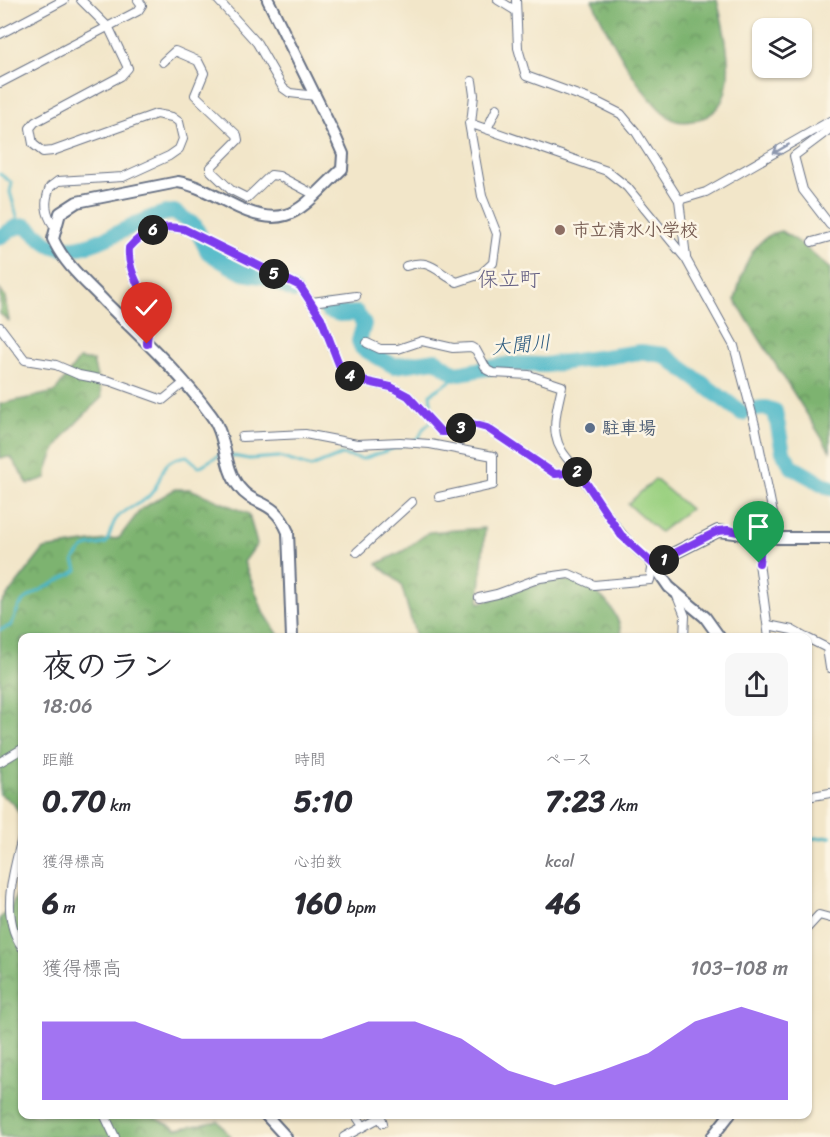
<!DOCTYPE html>
<html lang="ja">
<meta charset="utf-8">
<style>
body{margin:0;font-family:Sriracha,"Klee One",sans-serif;background:#f7f7f7;color:#2b2b33;height:100vh;display:flex;flex-direction:column;font-size:22px;white-space:nowrap}
*{box-sizing:border-box;margin:0}
p{font-size:20px;color:#7c7c81}
.icon{flex:none;width:33px;height:33px;fill:none;stroke:currentColor;stroke-width:2;stroke-linecap:round;stroke-linejoin:round}
.map{position:relative;flex:1;overflow:hidden}
.details{position:absolute;left:18px;top:633px;width:794px;height:486px;display:flex;flex-direction:column;background:#fff;border-radius:12px;box-shadow:0 2px 4px #0004}
.details>*{flex:none}
.tools{position:absolute;left:752px;top:18px;display:grid;gap:12px}
.tools a{display:grid;place-items:center;width:60px;height:60px;border-radius:12px;background:#fff;box-shadow:0 2px 4px #0004;font-size:30px}
.pin{position:absolute;display:grid;place-items:center;width:51px;height:51px;color:#fff;margin:-62px -26px;border-radius:50% 50% 50% 0;rotate:-45deg;box-shadow:0 0 6px #0007}
.pin .icon{rotate:45deg}
.km{position:absolute;width:30px;height:30px;margin:-15px;border-radius:50%;background:#222;color:#fff;font-size:16px;line-height:30px;text-align:center}
.round{display:grid;place-items:center;flex:none;width:63px;height:63px;border-radius:12px;background:#f7f7f7}
.headline{display:flex;align-items:center;justify-content:space-between;height:102px;padding:0 24px}
h1{font-size:33px;font-weight:800;line-height:45px}
.stats{display:grid;grid-template-columns:repeat(3,1fr);gap:9px;height:102px;padding:6px 24px}
.stats div{display:grid;align-content:center}
.stats b{font-size:30px;font-weight:800}
.stats small{font-size:16px;font-weight:400}
.stats p{font-size:16px}
.chart{height:168px;padding:12px 24px}
.chart p{display:flex;justify-content:space-between}
.chart svg{width:100%;height:108px;margin-top:6px;fill:#7c3aed;opacity:.7}
.map>svg:first-child{display:block}
.forest{fill:url(#forest-crowns);stroke:#4c7167;stroke-width:1.5}
.park{fill:#9cd182;stroke:#5c8070;stroke-width:1.5}
.lines{fill:none;stroke-linecap:round;stroke-linejoin:round}
.stream{stroke:#4bb7c8;stroke-width:3}
.river{stroke:#4bb7c8;stroke-width:16}
.street-casing{stroke:#666f83;stroke-width:10}
.secondary-casing{stroke:#666f83;stroke-width:14}
.street{stroke:#fff;stroke-width:8}
.secondary{stroke:#fff;stroke-width:10}
.oneway{stroke:#8d97ae}
.route-casing{stroke:#fff;stroke-width:12}
.route{stroke:#7c3aed;stroke-width:8}
.education-dot{fill:#8d6e63;stroke:#fcf5e5;stroke-width:2}
.service-dot{fill:#5c6f8a;stroke:#fcf5e5;stroke-width:2}
.labels{text-anchor:middle;dominant-baseline:central;stroke-width:5;stroke-linejoin:round;paint-order:stroke}
.education-label{font-size:18px;font-weight:bold;fill:#785e54;stroke:#fcf5e5;text-anchor:start}
.service-label{font-size:18px;font-weight:bold;fill:#4e5e75;stroke:#fcf5e5;text-anchor:start}
.water-label{font-size:20px;font-style:italic;fill:#29587e;stroke:#fcf5e5}
.quarter-label{font-size:21px;fill:#615c81;stroke:#fcf5e5}
</style>
<div class="map">
<svg width="830" height="1137" viewBox="0 0 830 1137">
<defs>
<pattern id="forest-crowns" width="20" height="18" patternUnits="userSpaceOnUse" patternTransform="scale(1.5)"><rect width="20" height="18" fill="#7db370"/><path d="M2 6a3 3 0 1 1 6 0M12 15a3 3 0 1 1 6 0" fill="none" stroke="#66925f"/></pattern>
</defs>
<rect width="100%" height="100%" fill="#fcf5e5"/>
<filter id="ink" filterUnits="userSpaceOnUse"><feTurbulence type="fractalNoise" baseFrequency=".0167" numOctaves="2"/><feDisplacementMap in="SourceGraphic" scale="12" xChannelSelector="R" yChannelSelector="G"/><feConvolveMatrix kernelMatrix="1 2 1 2 8 2 1 2 1" color-interpolation-filters="sRGB"/></filter>
<filter id="wash" filterUnits="userSpaceOnUse"><feTurbulence type="fractalNoise" baseFrequency=".008" numOctaves="4" result="noise"/><feDisplacementMap in="SourceGraphic" scale="24" xChannelSelector="R" yChannelSelector="G"/><feGaussianBlur stdDeviation="1.35" result="paint"/><feColorMatrix in="noise" values="0 0 0 0 0 0 0 0 0 0 0 0 0 0 0 0 0 1.4 0 .05"/><feComposite in="paint" operator="in"/></filter>
<g filter="url(#wash)">
<rect width="100%" height="100%" fill="#f2e6c9"/>
<g class="forest">
<path d="M 592,0 L 717,0 C 725,31 745,106 700,119 C 690,122 677,124 669,117 C 639,95 608,34 592,0 Z"/>
<path d="M 781,231 L 799,242 L 830,269 L 830,451 L 735,300 C 741,274 751,237 781,231 Z"/>
<polygon points="0,290 5,297 9,321 0,314"/>
<path d="M 79,359 L 93,361 L 102,397 C 79,421 50,443 46,478 L 28,484 L 11,457 L 0,458 L 0,404 L 55,392 Z"/>
<polygon points="175,489 190,489 249,514 257,544 244,562 263,611 280,637 22,638 22,817 13,803 0,794 0,605 44,549 119,538 141,509"/>
<path d="M 485,528 L 479,603 C 502,596 527,585 551,581 C 587,575 618,604 622,637 L 416,637 L 401,584 L 377,564 L 403,551 L 429,532 Z"/>
<polygon points="22,884 22,1114 150,1115 177,1129 218,1121 231,1137 0,1137 0,918 10,909"/>
</g>
<polygon class="park" points="655,479 690,509 660,532 628,504"/>
<g class="lines">
<g class="stream">
<polyline points="0,174 12,183 10,192 20,227"/>
<polyline points="414,440 419,438 423,429 433,420 430,394 452,380 455,374"/>
<path d="M 0,630 L 10,626 C 15,619 16,610 21,604 C 30,592 63,581 77,570 L 74,560 C 88,539 89,549 106,543 C 110,536 112,523 117,518 C 125,508 139,505 148,497 C 166,480 155,460 187,456 L 199,467 L 221,454 L 249,459 L 279,457 L 311,467 L 341,455 L 363,459 L 403,445"/>
<polyline points="807,839 830,837"/>
</g>
<g class="river">
<path d="M 0,237 L 16,227 L 27,226 C 34,232 41,239 49,244 C 85,263 138,214 174,212 L 195,226 L 208,252 L 222,261 L 243,273 L 266,277 L 294,291"/>
<polyline points="327,310 340,314 357,313 364,324 359,341 362,348 394,366 436,360 455,374 510,364 545,365 641,352 664,355 742,413"/>
<polyline points="755,409 766,408 775,411 783,452 792,467 830,488"/>
</g>
</g>
</g>
<g filter="url(#ink)">
<g class="lines">
<defs>
<g id="street">
<polyline points="218,0 257,43 283,88 290,93 316,96"/>
<polyline points="498,0 516,11"/>
<polyline points="516,0 518,48 526,76 597,102 621,114 636,132 679,200 686,257"/>
<polyline points="0,34 64,0"/>
<polyline points="163,62 175,51 198,61 204,73 195,95 237,135 238,140 211,167 211,171 231,190 247,198 271,175 279,176 315,195"/>
<polyline points="0,83 138,11 142,5 138,0"/>
<polyline points="471,124 474,95 472,81"/>
<polyline points="487,129 497,108"/>
<polyline points="830,129 794,156 803,190 830,225"/>
<polyline points="679,200 706,192 830,121"/>
<path d="M 54,226 C 45,213 44,202 50,187 L 58,181 L 123,177 L 169,156 L 179,149 L 183,139 L 179,122 L 172,117 L 156,114 L 53,151 L 43,152 L 33,144 L 30,128 L 35,122 L 121,76 L 128,68 L 109,28 L 81,0"/>
<polyline points="812,242 830,237"/>
<path d="M 406,266 C 431,258 435,271 457,282 L 481,274 L 493,263 L 497,234 L 482,196 L 469,123 L 607,171 L 627,187 L 686,259 L 734,346 L 755,425 L 778,538"/>
<polyline points="312,302 356,296"/>
<polyline points="0,327 25,360 56,365 79,375 110,381 163,400 185,382"/>
<path d="M 367,343 L 380,349 L 398,349 L 422,341 L 453,348 L 471,347 L 476,350 L 487,370 L 493,373 L 529,375 L 562,386 C 559,401 553,420 556,436 C 559,453 571,461 580,475 C 604,508 620,539 653,564 L 650,580 L 594,585 L 569,574 L 540,578 L 497,594 L 479,598"/>
<path d="M 147,344 C 147,334 151,320 148,310 C 142,288 127,272 129,248 C 145,230 160,225 184,229 L 300,286 L 321,318 L 340,367 L 354,379 L 391,387 L 408,396 L 441,432 L 455,432 L 469,423 L 487,428 L 555,474 L 579,472"/>
<polyline points="242,437 305,434 357,444 400,442 430,444 493,456 493,485 439,497"/>
<polyline points="762,537 759,563 769,638"/>
<polyline points="357,552 412,502"/>
<polyline points="677,596 685,616 684,638"/>
<polyline points="768,625 792,630 806,638"/>
<polyline points="807,638 827,648 830,668"/>
<polyline points="0,762 22,749"/>
<polyline points="807,797 830,793"/>
<path d="M 22,838 C 13,873 0,916 22,947"/>
<polyline points="807,928 819,915 830,918"/>
<polyline points="104,1114 115,1137"/>
<polyline points="355,1114 363,1126"/>
<polyline points="344,1137 381,1117 383,1123"/>
</g>
<g id="secondary">
<path d="M 268,0 L 336,138 L 343,154 L 342,169 C 300,209 288,234 229,203 C 212,194 196,185 178,182 L 77,202 L 60,213 L 53,239 C 64,264 87,283 105,302 C 142,338 181,374 211,415 C 227,436 223,467 239,487 C 255,508 273,497 288,532 L 292,638"/>
<polyline points="720,638 705,617 669,587 653,564 718,531 778,538 830,538"/>
<polyline points="265,1114 286,1137"/>
<polyline points="712,1137 730,1114"/>
</g>
</defs>
<use href="#street" class="street-casing"/>
<use href="#secondary" class="secondary-casing"/>
<use href="#street" class="street"/>
<use href="#secondary" class="secondary"/>
</g>
<defs><path id="oneway-shaft" d="M-6 0H5M1.5-3L5.5 0L1.5 3" fill="none" stroke-width="1.6" stroke-linecap="round" stroke-linejoin="round" transform="scale(1.5)"/></defs>
<use class="oneway" href="#oneway-shaft" transform="translate(781 149) rotate(150)"/>
</g>
<g class="lines" filter="url(#ink)">
<defs>
<path id="route" d="M 147,344 C 147,334 151,320 148,310 C 142,288 127,272 129,248 C 145,230 159,224 184,229 L 300,286 L 321,318 L 340,367 L 354,379 L 391,387 L 408,396 L 441,432 L 455,432 L 469,423 L 487,428 L 555,474 L 579,472 L 621,535 L 653,564 L 718,531 L 728,530 L 762,537 L 759,563"/>
</defs>
<use href="#route" class="route-casing"/>
<use href="#route" class="route"/>
</g>
<circle class="education-dot" cx="560" cy="230" r="6"/>
<circle class="service-dot" cx="590" cy="428" r="6"/>
<g class="labels">
<g class="education-label">
<text x="572" y="230">市立清水小学校</text>
</g>
<g class="service-label">
<text x="602" y="428">駐車場</text>
</g>
<g class="water-label">
<text transform="translate(521 345) rotate(-5)">大聞川</text>
</g>
<g class="quarter-label">
<text x="509" y="279">保立町</text>
</g>
</g>
</svg>
<div class="tools">
<a><svg class="icon" aria-label="layers" viewBox="0 0 24 24"><path d="M12 4l9 5-9 5-9-5zM3 14l9 5 9-5"/></svg></a>
</div>
<div class="pin" style="left:759px;top:563px;background:#1e9e55"><svg class="icon" aria-label="arrive" viewBox="0 0 24 24"><path d="M6 21V4h12l-3 4 3 4H6"/></svg></div>
<div class="pin" style="left:147px;top:344px;background:#d93025"><svg class="icon" aria-label="check" viewBox="0 0 24 24"><path d="M5 12l5 5 9-10"/></svg></div>
<b class="km" style="left:664px;top:560px">1</b>
<b class="km" style="left:577px;top:472px">2</b>
<b class="km" style="left:461px;top:428px">3</b>
<b class="km" style="left:350px;top:376px">4</b>
<b class="km" style="left:274px;top:274px">5</b>
<b class="km" style="left:153px;top:230px">6</b>
<section class="details">
<div class="headline"><div><h1>夜のラン</h1><p>18:06</p></div><a class="round"><svg class="icon" aria-label="share" viewBox="0 0 24 24"><path d="M12 15V3M7 8l5-5 5 5M5 13v7h14v-7"/></svg></a></div>
<div class="stats">
<div><p>距離</p><b>0.70<small> km</small></b></div>
<div><p>時間</p><b>5:10</b></div>
<div><p>ペース</p><b>7:23<small> /km</small></b></div>
</div>
<div class="stats">
<div><p>獲得標高</p><b>6<small> m</small></b></div>
<div><p>心拍数</p><b>160<small> bpm</small></b></div>
<div><p>kcal</p><b>46</b></div>
</div>
<div class="chart"><p><span>獲得標高</span>103–108 m</p>
<svg viewBox="0 0 160 44" preserveAspectRatio="none"><path d="M0 44V12L10 12L20 12L30 19L40 19L50 19L60 19L70 12L80 12L90 19L100 32L110 38L120 32L130 25L140 12L150 6L160 12V44z"/></svg>
</div>
</section>
</div>
